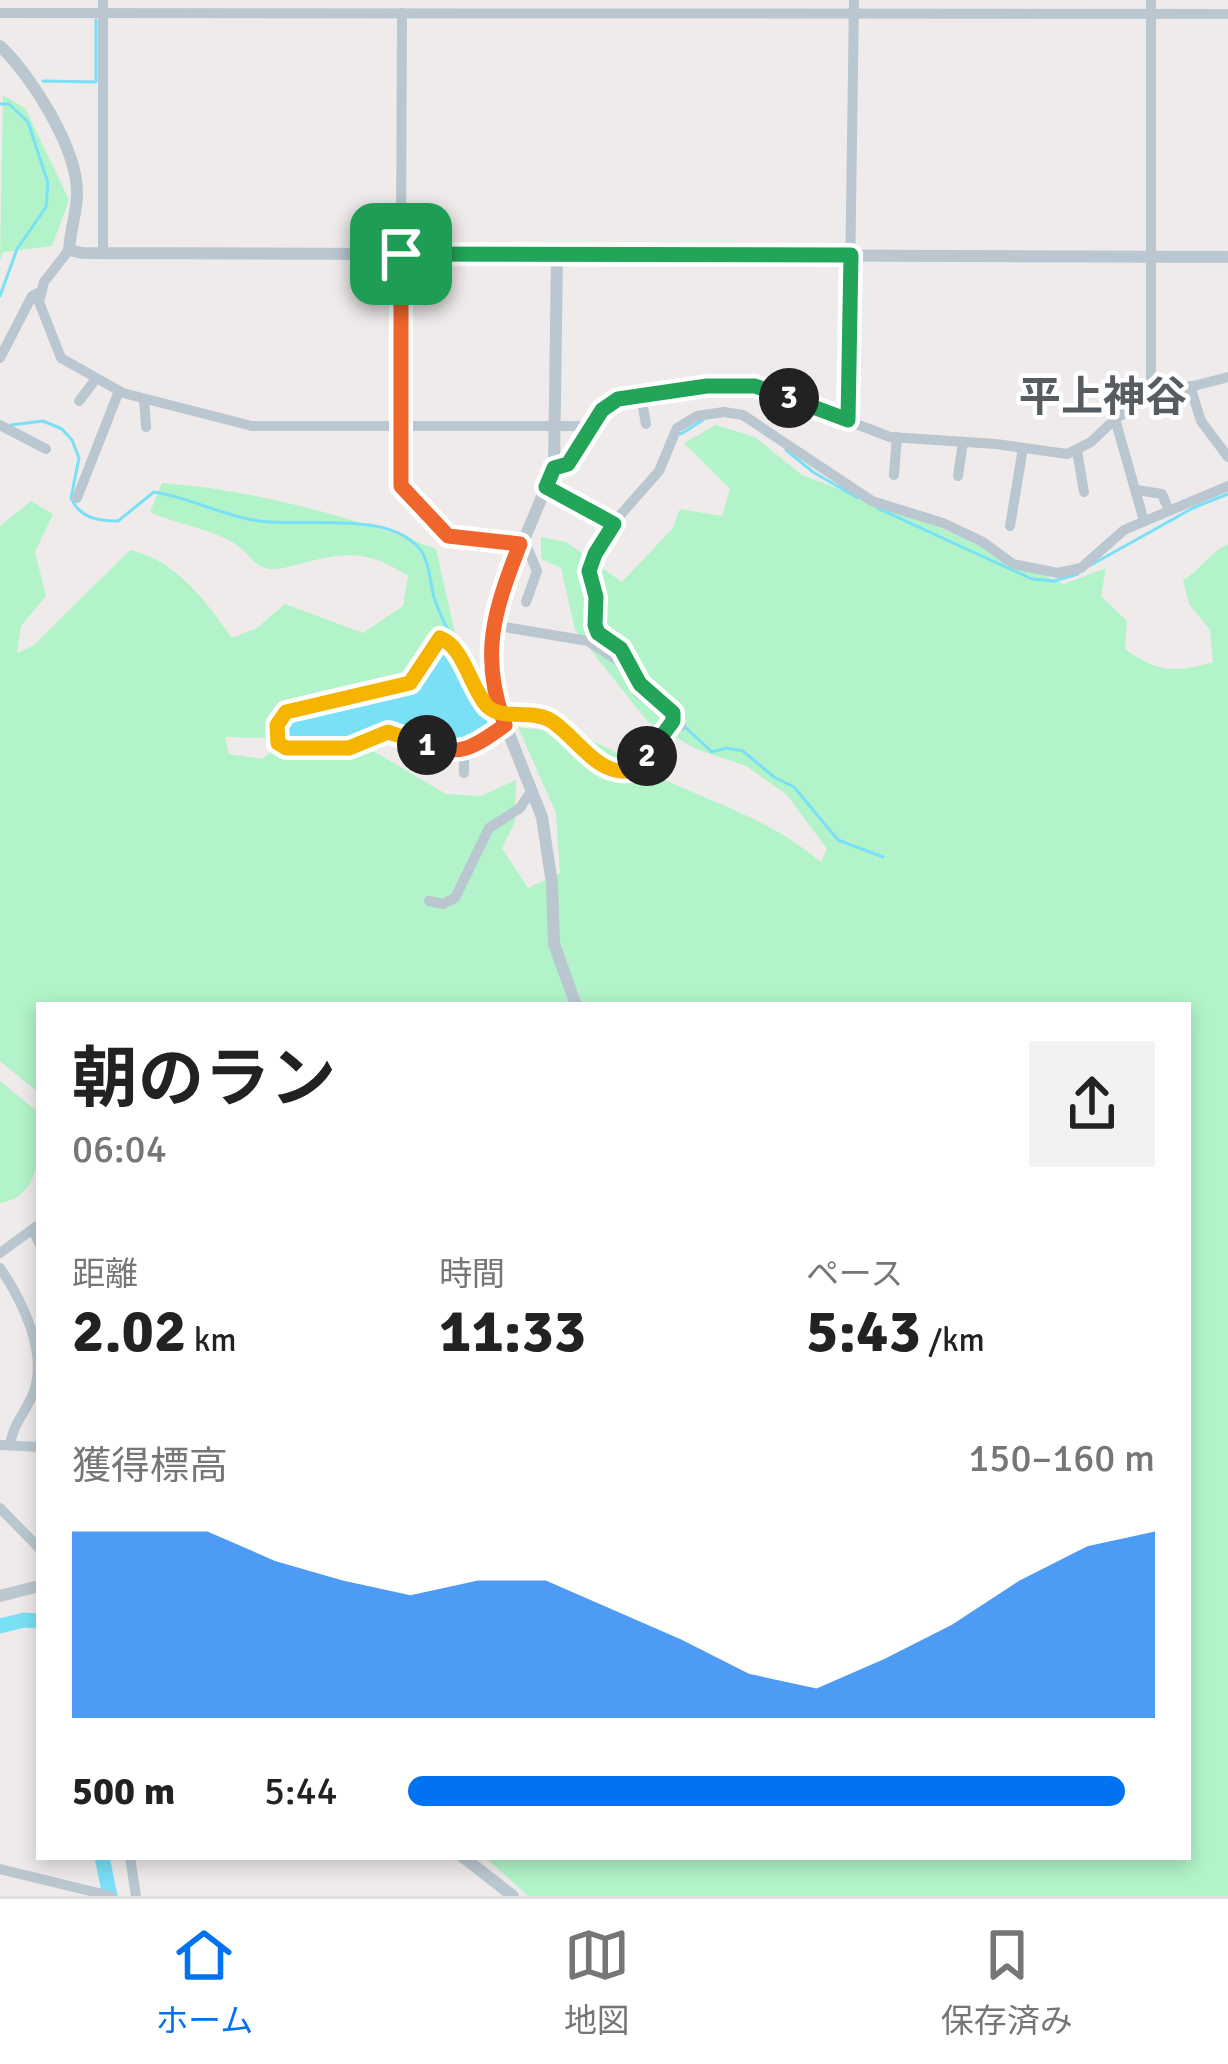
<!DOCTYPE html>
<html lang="ja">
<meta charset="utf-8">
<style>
body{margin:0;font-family:Signika,"Noto Sans JP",sans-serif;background:#f2f2f2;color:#222;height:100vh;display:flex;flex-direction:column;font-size:45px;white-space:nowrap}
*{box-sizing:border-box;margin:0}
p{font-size:39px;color:#767676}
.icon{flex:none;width:66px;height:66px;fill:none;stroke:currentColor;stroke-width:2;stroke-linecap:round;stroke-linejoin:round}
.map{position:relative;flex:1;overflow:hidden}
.details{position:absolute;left:36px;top:1002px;width:1155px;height:858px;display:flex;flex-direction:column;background:#fff;border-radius:0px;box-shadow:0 6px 18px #0003}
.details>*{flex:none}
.pin{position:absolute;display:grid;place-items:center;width:102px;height:102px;color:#fff;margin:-51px;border-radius:24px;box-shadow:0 6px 18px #0006}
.km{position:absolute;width:60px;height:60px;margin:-30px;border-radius:50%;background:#222;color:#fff;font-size:33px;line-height:60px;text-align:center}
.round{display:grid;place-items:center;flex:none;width:126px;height:126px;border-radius:0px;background:#f2f2f2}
.head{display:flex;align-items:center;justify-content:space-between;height:204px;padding:0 36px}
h1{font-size:66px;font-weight:700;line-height:90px}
.figures{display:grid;grid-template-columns:repeat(3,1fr);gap:18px;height:204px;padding:12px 36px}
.figures div{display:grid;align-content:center}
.figures b{font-size:60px;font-weight:700}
.figures small{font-size:33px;font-weight:400}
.figures p{font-size:33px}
.chart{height:336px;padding:24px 36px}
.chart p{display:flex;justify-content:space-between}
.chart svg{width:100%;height:216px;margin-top:12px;fill:#0372f0;opacity:.7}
ul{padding:0 36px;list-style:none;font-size:39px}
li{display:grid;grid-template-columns:192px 144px 1fr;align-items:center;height:90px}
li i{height:30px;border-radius:15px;background:#0372f0}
.dock{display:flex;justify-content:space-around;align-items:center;height:168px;border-top:3px solid #e0e0e0;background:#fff;font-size:33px;color:#767676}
.dock a{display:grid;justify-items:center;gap:6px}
.dock .current{color:#0372f0}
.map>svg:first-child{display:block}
.green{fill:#b2f3c9}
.water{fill:#79e0f6}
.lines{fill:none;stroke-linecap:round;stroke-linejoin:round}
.stream{stroke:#79e0f6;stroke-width:3}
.river{stroke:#79e0f6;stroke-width:15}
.pedestrian{stroke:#bac7d0;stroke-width:8}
.minor{stroke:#bac7d0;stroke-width:10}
.tertiary{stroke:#bac7d0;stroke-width:12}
.split-1-casing{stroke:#fff;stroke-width:24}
.split-2-casing{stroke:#fff;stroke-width:24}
.split-3-casing{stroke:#fff;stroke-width:24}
.split-4-casing{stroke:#fff;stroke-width:24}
.split-1{stroke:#f0652b;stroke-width:15}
.split-2{stroke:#f5b400;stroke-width:15}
.split-3{stroke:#22a559;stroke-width:15}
.split-4{stroke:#22a559;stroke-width:15}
.labels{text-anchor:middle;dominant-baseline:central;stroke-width:9;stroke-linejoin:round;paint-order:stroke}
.quarter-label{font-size:42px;font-weight:bold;fill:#575c61;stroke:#fff}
</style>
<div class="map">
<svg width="1228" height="1896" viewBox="0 0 1228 1896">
<rect width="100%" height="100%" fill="#efebeb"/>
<g class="green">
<polygon points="3,95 25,108 69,200 52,246 3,252 0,260"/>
<path d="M 716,425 L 755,437 L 802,475 L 934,525 L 1064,584 L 1106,568 L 1101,596 L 1127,621 L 1125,649 C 1160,673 1173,673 1213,662 L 1210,630 L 1189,604 L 1183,580 C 1201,570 1210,552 1228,544 L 1228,1896 L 528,1896 L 485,1857 L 1188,1857 L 1188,1005 L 39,1005 L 39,1093 L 0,1061 L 0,526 L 31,501 L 53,514 L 35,552 L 46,596 L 21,626 L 17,653 L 33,646 L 130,550 C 177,561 205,600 232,638 L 257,628 L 285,604 L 363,633 L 403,606 L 408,576 C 372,553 352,551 311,561 C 300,563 286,569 274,569 C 254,569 251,555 237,545 C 211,528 178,525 150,512 L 162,483 C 254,490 350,516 436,549 L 455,633 L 420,656 L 396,682 L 301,701 L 267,738 L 225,737 L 229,754 L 262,759 L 272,751 L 375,752 L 446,794 L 480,796 L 516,780 L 515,822 L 502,848 L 528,888 L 560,873 L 556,813 L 518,727 C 536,730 556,730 573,735 C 607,743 634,765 665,780 C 724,807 770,820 821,862 L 827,849 L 787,795 L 746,766 L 696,749 L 647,721 L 575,630 L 561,568 L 541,559 L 541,537 L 566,542 L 622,582 L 672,529 L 680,509 L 722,516 L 730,489 L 684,443 Z"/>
<path d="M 0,1081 L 39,1113 C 39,1146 44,1196 0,1203 Z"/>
</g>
<path class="water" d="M 444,641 L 488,718 L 485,735 C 441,765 434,727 395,732 C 357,736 321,756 281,742 L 283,719 L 287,715 L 412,686 L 435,647 Z"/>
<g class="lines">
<g class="stream">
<polyline points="43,81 96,82 96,20"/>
<polyline points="0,104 9,104 28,122 48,183 46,207 17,249 0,296"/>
<path d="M 11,425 L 43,421 L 62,429 L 72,440 L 79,458 L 71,498 C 80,518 97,521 118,521 L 154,492 C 188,497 219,514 253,520 C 299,529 392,508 422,552 C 430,564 430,583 434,597 C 439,613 445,625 453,639"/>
<polyline points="681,434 703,420"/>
<polyline points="786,450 813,472 858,498"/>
<polyline points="877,508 1032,579 1054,581 1078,574"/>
<polyline points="1091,565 1193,508 1228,494"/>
<polyline points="684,726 712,752 726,748 743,751 774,777 794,787 838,840 883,857"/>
<polyline points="556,732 575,751"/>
<path d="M 582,757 C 603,773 617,783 642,769"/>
</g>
<g class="river">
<polyline points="0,1626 24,1620 39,1621"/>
<polyline points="102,1857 110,1896"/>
</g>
<polyline class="pedestrian" points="32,1230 39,1245"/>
<g class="minor">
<polyline points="1151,0 1151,397"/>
<polyline points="0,13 1228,14"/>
<polyline points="402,13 400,484 448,537 527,547 537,571 526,602"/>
<polyline points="69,250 44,282 39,302 61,358 123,393 252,426 593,426"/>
<polyline points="103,253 103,0"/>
<polyline points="0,358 32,296 42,291"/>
<polyline points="1190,386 1201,421 1228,457"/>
<polyline points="641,396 646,424"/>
<polyline points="144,399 146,427"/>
<polyline points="79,401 95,380"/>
<polyline points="1115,419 1144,521"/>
<polyline points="848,420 854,0"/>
<polyline points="0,425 46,449"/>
<polyline points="1077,451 1084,492"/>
<polyline points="554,468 568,465 602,410 618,399 707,386 755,385 890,437 996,444 1067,454 1091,442 1115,419 1151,397 1228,377"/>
<polyline points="894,475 897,437"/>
<polyline points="958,476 963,442"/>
<polyline points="546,487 614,524"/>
<polyline points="1137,490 1162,494 1169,511"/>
<polyline points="77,498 119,391"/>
<polyline points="1010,526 1023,448"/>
<polyline points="504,627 588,641 620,662 638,693 681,726"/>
<path d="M 505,725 L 470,749 L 454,753 L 388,732 L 349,748 L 285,748 L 277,744 C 276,731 276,721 286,712 L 410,683 L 421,673 L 435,640 L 446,638 L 484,702 L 494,711 L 530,714 L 552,721 L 581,750 L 610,769 C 640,779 661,742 674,717 L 671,710 L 640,684 L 621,649 L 598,633 L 596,597 L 589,571 L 591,562 L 615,521 L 659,471 L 677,428 L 697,416 L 724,412 L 743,415 L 872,501 L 943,523 L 983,542 L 1013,564 L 1058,573 L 1081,568 L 1124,530 L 1228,486"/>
<polyline points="464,751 464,773"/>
<polyline points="429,901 443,904 455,898 489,828 520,808 531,791"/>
<polyline points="0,1253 37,1226"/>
<path d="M 0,1268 C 22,1300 49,1354 33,1394 C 25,1413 13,1424 10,1445"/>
<polyline points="0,1445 39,1447"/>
<polyline points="0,1508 39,1548"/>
<polyline points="130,1857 136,1896"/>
<polyline points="0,1869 111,1896"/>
</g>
<g class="tertiary">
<path d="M 0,46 C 31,75 78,149 77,194 C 77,212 70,231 69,250 L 82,253 L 1228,257"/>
<polyline points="557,255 554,468 493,614 489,665 501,714 542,817 552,884 554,944 576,1005"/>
<polyline points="0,1596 39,1586"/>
<polyline points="463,1857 513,1896"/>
</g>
</g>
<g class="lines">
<defs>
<path id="split-1" d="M 401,254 L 401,486 L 448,536 L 520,544 C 494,611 479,655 505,725 C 477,745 461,758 427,745"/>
<path id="split-2" d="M 427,745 L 388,732 L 349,748 L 286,748 L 278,743 L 277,725 L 286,712 L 410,683 L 440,638 C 464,647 470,687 487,706 C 502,721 530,709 550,720 C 578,737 597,779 635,770 L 647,756"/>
<polyline id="split-3" points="647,756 673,721 673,713 640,684 621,649 598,633 595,625 596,597 589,571 595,554 614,524 546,487 554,468 568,464 602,410 618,399 707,386 755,386 789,398"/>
<polyline id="split-4" points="401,254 851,255 848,420 789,398"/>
</defs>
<use href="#split-1" class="split-1-casing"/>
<use href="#split-2" class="split-2-casing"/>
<use href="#split-3" class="split-3-casing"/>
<use href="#split-4" class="split-4-casing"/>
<use href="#split-1" class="split-1"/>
<use href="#split-2" class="split-2"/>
<use href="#split-3" class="split-3"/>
<use href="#split-4" class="split-4"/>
</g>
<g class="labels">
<g class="quarter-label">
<text x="1103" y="397">平上神谷</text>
</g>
</g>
</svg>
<div class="pin" style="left:401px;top:254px;background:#1e9e55"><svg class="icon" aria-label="arrive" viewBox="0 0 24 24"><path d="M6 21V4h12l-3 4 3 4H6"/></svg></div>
<b class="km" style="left:427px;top:745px">1</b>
<b class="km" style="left:647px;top:756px">2</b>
<b class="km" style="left:789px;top:398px">3</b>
<section class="details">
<div class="head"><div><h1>朝のラン</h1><p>06:04</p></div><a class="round"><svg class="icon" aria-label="share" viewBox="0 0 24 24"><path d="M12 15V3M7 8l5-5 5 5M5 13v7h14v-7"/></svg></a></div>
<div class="figures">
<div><p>距離</p><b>2.02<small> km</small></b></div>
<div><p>時間</p><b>11:33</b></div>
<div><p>ペース</p><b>5:43<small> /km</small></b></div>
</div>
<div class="chart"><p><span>獲得標高</span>150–160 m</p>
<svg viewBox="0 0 160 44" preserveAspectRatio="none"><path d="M0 44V6L10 6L20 6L30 12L40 16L50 19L60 16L70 16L80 22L90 28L100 35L110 38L120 32L130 25L140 16L150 9L160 6V44z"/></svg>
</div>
<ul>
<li><b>500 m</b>5:44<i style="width:96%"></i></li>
</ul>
</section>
</div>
<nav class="dock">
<a class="current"><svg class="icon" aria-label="home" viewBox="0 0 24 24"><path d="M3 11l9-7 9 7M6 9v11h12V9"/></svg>ホーム</a>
<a><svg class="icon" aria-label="map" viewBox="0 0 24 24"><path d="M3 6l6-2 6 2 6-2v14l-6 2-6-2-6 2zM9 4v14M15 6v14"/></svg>地図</a>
<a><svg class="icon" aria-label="saved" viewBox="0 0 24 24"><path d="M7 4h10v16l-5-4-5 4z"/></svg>保存済み</a>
</nav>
